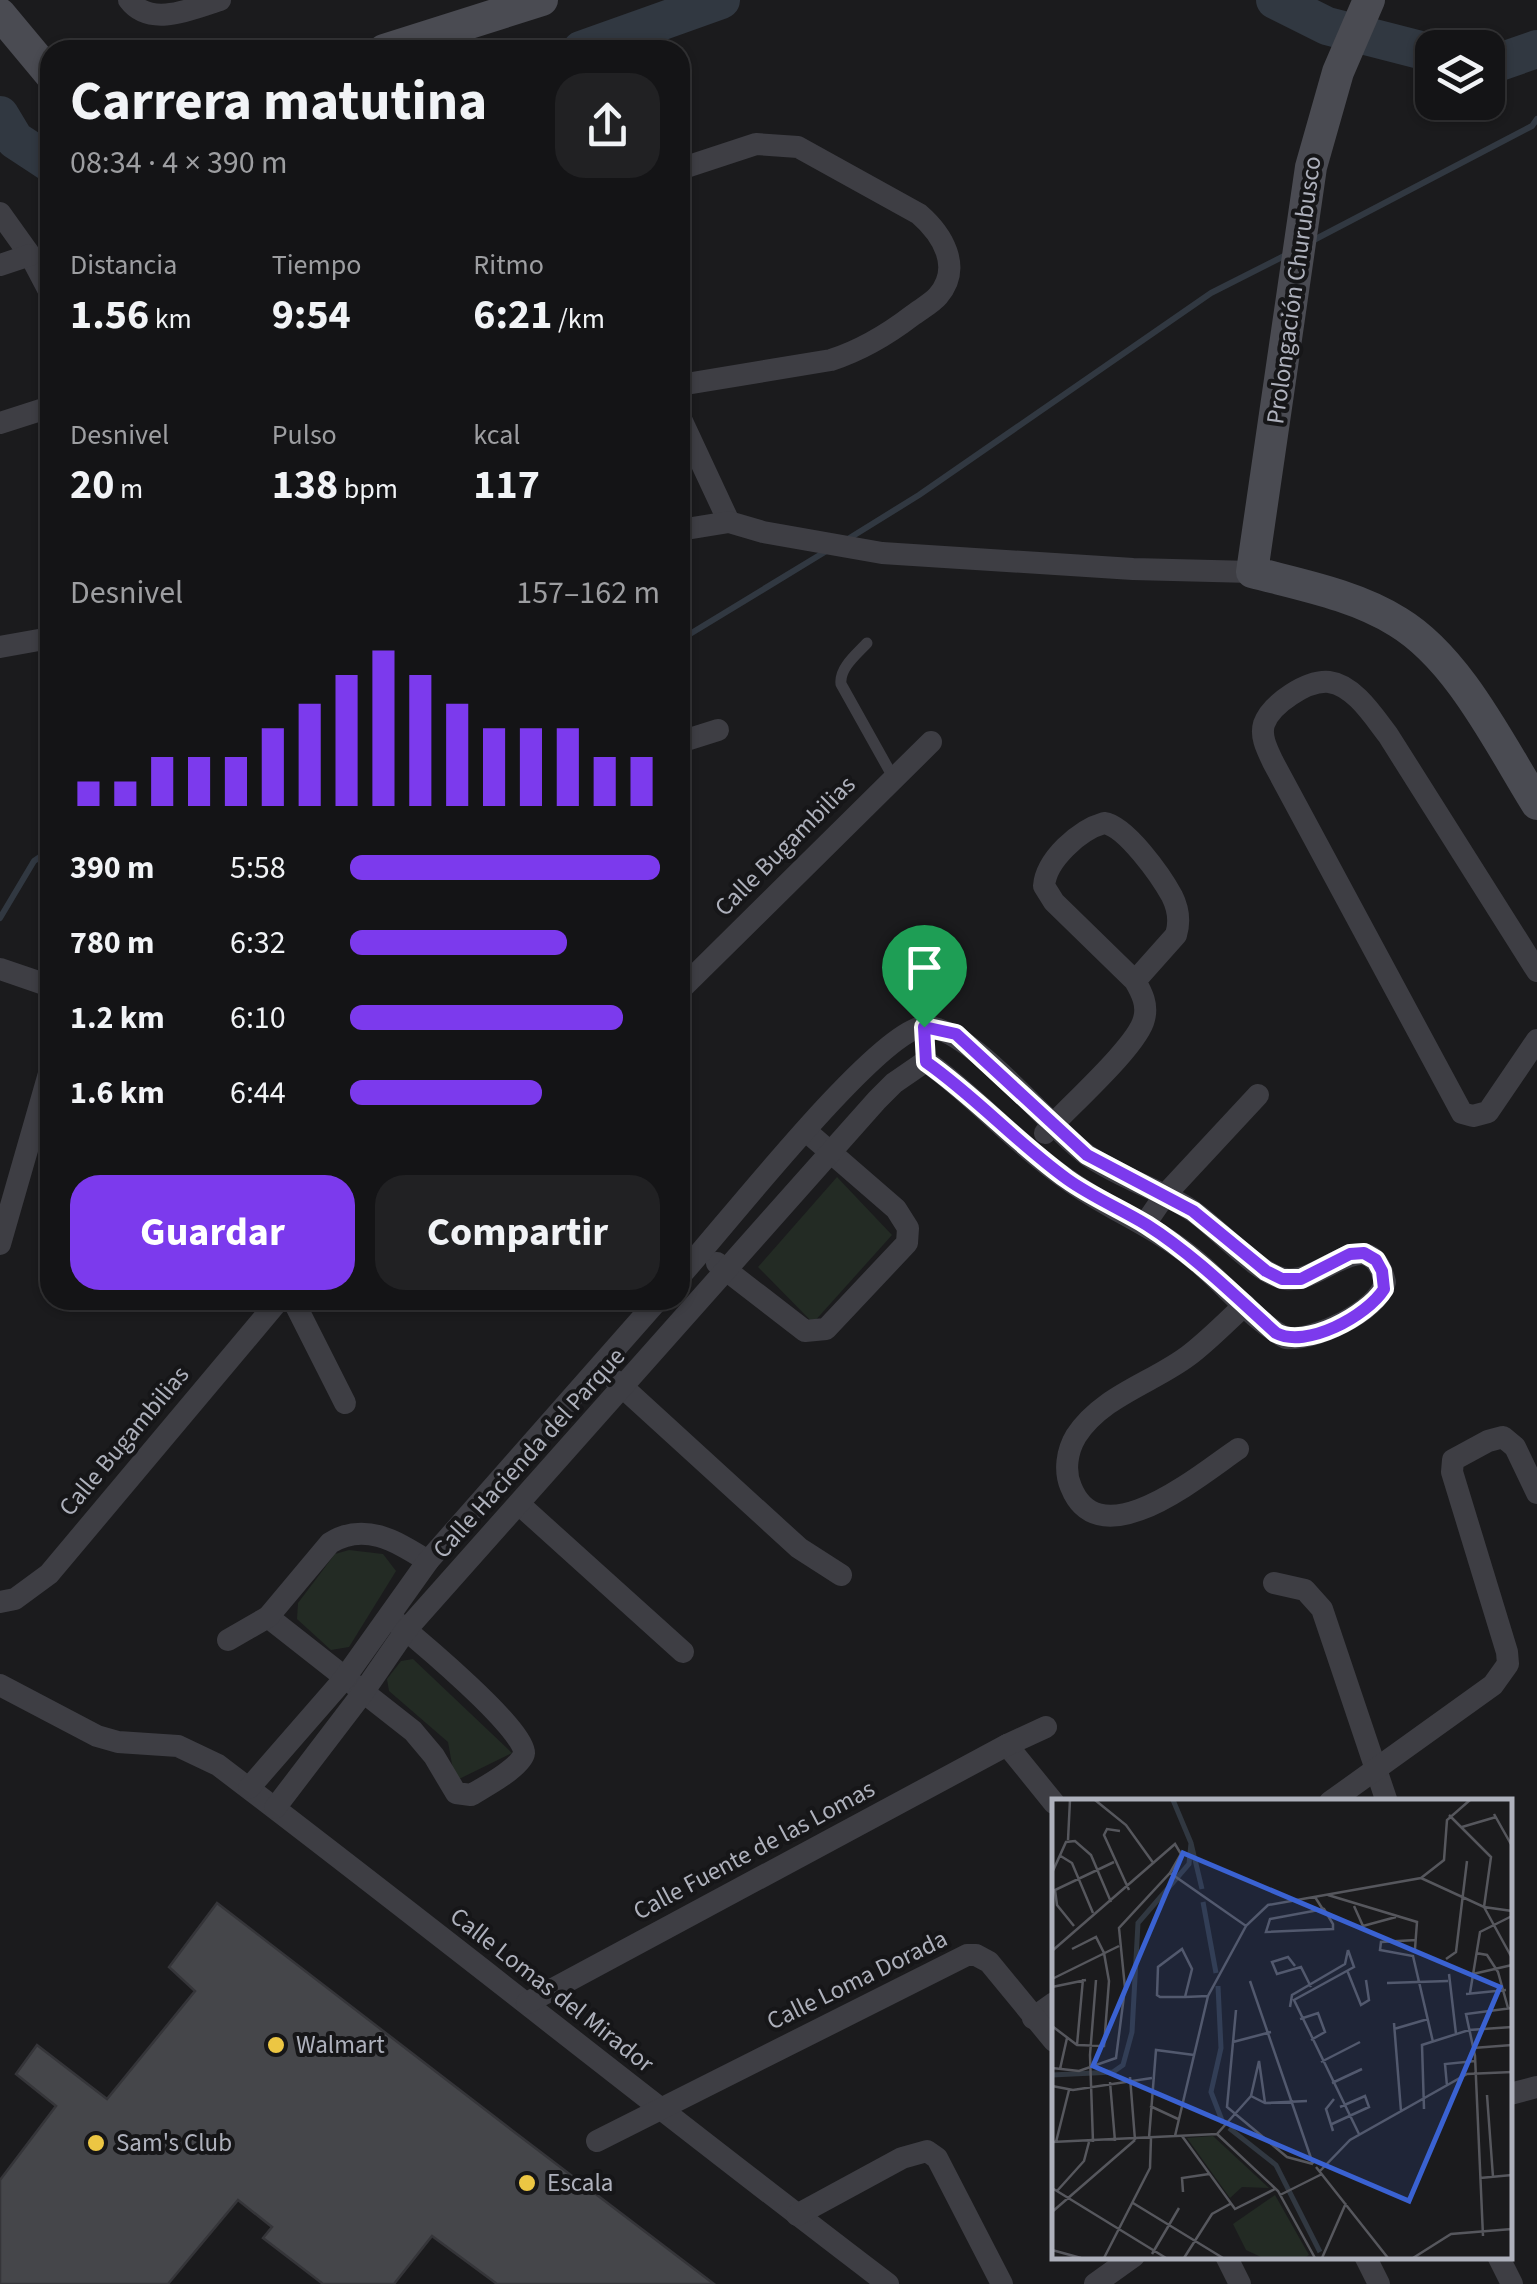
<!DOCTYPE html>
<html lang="es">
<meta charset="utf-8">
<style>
body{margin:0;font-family:"Source Sans 3",sans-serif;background:#212123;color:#f1f3f6;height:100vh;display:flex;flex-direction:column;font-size:38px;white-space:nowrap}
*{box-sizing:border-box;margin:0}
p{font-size:32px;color:#9d9ea1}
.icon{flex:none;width:55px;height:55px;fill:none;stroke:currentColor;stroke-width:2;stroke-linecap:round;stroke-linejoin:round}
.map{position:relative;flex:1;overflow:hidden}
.side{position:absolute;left:40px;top:40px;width:650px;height:1270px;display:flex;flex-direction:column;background:#141416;border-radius:30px;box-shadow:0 2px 8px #0004,0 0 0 2px #333335}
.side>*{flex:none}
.fabs{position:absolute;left:1415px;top:30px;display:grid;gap:20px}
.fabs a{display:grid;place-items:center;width:90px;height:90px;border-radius:20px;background:#141416;box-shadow:0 2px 8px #0004,0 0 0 2px #333335;font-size:50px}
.pin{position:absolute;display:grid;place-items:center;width:85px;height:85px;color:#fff;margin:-102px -42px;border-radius:50% 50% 50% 0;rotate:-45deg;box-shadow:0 0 10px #0007}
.pin .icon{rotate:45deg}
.round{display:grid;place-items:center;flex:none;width:105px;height:105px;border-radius:30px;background:#212123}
.headline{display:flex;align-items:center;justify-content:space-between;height:170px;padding:0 30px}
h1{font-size:55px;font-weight:700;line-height:75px}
.figures{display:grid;grid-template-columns:repeat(3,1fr);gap:15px;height:170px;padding:10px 30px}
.figures div{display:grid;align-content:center}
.figures b{font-size:42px;font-weight:700}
.figures small{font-size:28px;font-weight:400}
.figures p{font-size:28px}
.chart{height:280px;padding:20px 30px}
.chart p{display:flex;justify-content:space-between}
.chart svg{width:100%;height:180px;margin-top:10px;stroke:#7c3aed;stroke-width:6}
.cta{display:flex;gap:20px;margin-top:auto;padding:20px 30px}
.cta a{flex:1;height:115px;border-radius:30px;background:#7c3aed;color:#fff;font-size:40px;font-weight:700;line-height:115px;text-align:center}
.cta a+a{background:#212123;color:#f1f3f6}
ul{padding:0 30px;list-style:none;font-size:32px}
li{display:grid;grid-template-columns:160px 120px 1fr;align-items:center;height:75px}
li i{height:25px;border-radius:12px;background:#7c3aed}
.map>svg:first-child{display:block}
.green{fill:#232b24}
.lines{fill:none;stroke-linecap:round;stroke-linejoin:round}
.stream{stroke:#313841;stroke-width:6}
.river{stroke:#313841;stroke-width:38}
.building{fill:#45464a;stroke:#353539;stroke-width:2.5}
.lane{stroke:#3e3e44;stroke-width:11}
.street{stroke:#3e3e44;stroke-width:22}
.secondary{stroke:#4a4b52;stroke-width:32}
.route-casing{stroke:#fff;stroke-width:20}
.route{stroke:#7c3aed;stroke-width:12}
.poi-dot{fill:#ecc643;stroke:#161618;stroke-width:4}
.labels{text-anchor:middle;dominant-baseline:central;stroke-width:8;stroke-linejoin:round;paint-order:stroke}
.street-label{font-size:25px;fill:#aeb1bc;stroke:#161618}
.poi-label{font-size:25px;fill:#aeb1bc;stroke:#161618;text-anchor:start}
.inset-river{fill:none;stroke:#313841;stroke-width:5}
.inset-road{fill:none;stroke:#56575d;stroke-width:2.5}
.view{fill:#3a62d2;fill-opacity:0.15;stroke:#3a62d2;stroke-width:5}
.inset-edge{fill:none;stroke:#aeb1bc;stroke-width:5}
</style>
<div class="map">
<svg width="1537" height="2284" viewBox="0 0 1537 2284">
<rect width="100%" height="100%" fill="#1b1b1d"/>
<g class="green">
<polygon points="837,1177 892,1235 813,1323 758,1267"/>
<polygon points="349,1550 383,1554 396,1571 349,1647 331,1650 297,1619 298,1603 335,1554"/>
<polygon points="413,1659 512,1753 455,1781 448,1742 389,1691 387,1679 401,1661"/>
</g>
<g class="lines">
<g class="stream">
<polyline points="1310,242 1532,126 1537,119"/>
<polyline points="848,539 919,495 1211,293 1286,255"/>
<polyline points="680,640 828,550"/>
<polyline points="0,918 34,861 50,850"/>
</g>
<g class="river">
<polyline points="1275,0 1327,26 1432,53"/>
<polyline points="581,50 721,0"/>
<polyline points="1488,66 1537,49"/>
<polyline points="0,115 15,140 50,163"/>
</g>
</g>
<polygon class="building" points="217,1903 513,2131 714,2284 497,2284 432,2236 394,2284 323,2284 263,2238 272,2227 238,2200 168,2284 0,2284 0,2180 56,2106 16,2074 37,2045 107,2099 195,1991 169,1967"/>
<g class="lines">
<path class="lane" d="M 867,643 C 857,654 839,668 841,684 L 893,777"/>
<g class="street">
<path d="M 129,0 C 150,28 192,9 220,0"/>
<path d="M 680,169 L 756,144 L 798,147 L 919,214 C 942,234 963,267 938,296 C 932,303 921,309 913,315 C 887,335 862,350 831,360 L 680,385"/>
<polyline points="0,213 30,255 50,293"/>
<polyline points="0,265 30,255"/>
<polyline points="680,417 729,522"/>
<polyline points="0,423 50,407"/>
<polyline points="680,530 729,522 763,532 882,553 1133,569 1252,572"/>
<polyline points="0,647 50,638"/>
<polyline points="680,742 718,730"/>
<polyline points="0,969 50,986"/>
<path d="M 1537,971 L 1388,735 C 1374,717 1354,685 1329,682 C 1307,680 1271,704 1264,724 C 1260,737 1268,751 1273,762 L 1462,1113 L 1473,1116 L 1488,1112 L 1537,1040"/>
<polyline points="680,990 931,742"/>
<path d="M 1045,1133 C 1066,1109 1138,1046 1144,1019 C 1148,1005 1142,993 1135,981 L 1054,902 L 1044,886 C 1046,860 1079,830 1104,823 C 1126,826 1161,876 1172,896 C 1178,908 1180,922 1176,935 L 1135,981"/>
<polyline points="1145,1224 1165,1195 1258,1095"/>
<polyline points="0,1244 50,1070"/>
<polyline points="717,1263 805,1331 826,1329 907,1243 908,1228 896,1209 806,1131"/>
<polyline points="293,1300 345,1403"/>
<polyline points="616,1381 799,1548 841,1575"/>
<path d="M 1238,1449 C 1201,1474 1100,1560 1071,1487 C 1064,1471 1067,1451 1076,1436 C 1102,1396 1152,1383 1188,1356 C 1208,1341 1226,1322 1245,1305"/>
<polyline points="520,1505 683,1652"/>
<polyline points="1274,1583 1305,1590 1322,1609 1387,1802"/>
<polyline points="0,1602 15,1599 49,1574 279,1300"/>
<path d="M 268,1617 L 413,1731 L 434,1756 L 456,1793 L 471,1795 C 483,1788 523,1766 524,1753 C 525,1729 417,1639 395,1621"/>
<path d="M 228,1640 L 268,1617 L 330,1543 C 365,1521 397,1542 428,1561"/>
<path d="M 0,1685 L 97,1736 L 118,1742 L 178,1746 L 218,1765 C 443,1936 663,2113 888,2284"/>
<polyline points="1007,1745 1054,1803"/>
<polyline points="249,1788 344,1679 428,1561 658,1300"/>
<polyline points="1330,1802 1493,1685 1508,1664 1507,1652 1452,1472 1453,1460 1488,1441 1503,1437 1515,1447 1537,1493"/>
<path d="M 275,1808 L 362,1694 L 406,1630 L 877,1100 L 894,1083 L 926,1061 C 976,1097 1017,1145 1068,1180 C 1108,1209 1154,1226 1193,1258 C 1224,1283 1251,1319 1286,1338 C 1314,1341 1379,1311 1385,1282 C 1369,1218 1323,1284 1286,1279 C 1258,1275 1219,1229 1194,1212 C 1176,1199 1154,1190 1134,1181 C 1118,1173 1101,1165 1087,1155 C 1049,1128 966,1021 922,1027 C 874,1035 721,1231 680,1276"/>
<polyline points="527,2003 1007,1745 1046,1727"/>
<polyline points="1033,2018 1054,2003"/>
<polyline points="1510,2094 1537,2087"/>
<polyline points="597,2141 967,1955 976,1955 989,1962 1054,2041"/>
<polyline points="797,2215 902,2158 927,2151 937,2158 1002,2284"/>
<polyline points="1226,2256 1240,2284"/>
<polyline points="1365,2256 1379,2284"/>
<polyline points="1498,2256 1512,2284"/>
<polyline points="1095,2284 1134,2256"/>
</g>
<g class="secondary">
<path d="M 1369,0 L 1338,72 L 1311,167 L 1252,572 C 1301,585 1355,595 1398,622 C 1459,659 1500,745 1537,804"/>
<polyline points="0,14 50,74"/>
<polyline points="384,50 542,0"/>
</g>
</g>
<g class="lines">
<defs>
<path id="route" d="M 924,1027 L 956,1034 L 1087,1155 L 1193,1211 L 1266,1271 L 1282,1279 L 1301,1279 L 1350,1254 L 1364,1253 L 1376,1260 L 1382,1271 L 1384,1289 C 1367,1316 1306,1349 1276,1333 C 1234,1295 1194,1255 1147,1225 C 1121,1209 1092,1197 1067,1179 C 1017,1143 976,1097 926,1062 Z"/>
</defs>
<use href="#route" class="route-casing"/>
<use href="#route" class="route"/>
</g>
<g class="poi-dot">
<circle cx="276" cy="2045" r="10"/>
<circle cx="96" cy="2143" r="10"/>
<circle cx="527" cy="2183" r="10"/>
</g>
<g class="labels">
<g class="street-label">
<text transform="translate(1294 290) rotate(-82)">Prolongación Churubusco</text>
<text transform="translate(785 846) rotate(-45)">Calle Bugambilias</text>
<text transform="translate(124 1441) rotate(-50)">Calle Bugambilias</text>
<text transform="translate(529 1453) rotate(-48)">Calle Hacienda del Parque</text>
<text transform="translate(754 1850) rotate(-28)">Calle Fuente de las Lomas</text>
<text transform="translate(857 1980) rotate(-26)">Calle Loma Dorada</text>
<text transform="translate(552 1990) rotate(38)">Calle Lomas del Mirador</text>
</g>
<g class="poi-label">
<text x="296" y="2045">Walmart</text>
<text x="116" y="2143">Sam's Club</text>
<text x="547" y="2183">Escala</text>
</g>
</g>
<g transform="translate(1052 1799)">
<rect width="460" height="460" fill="#1b1b1d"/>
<path d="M 161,337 L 217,389 L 190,388 L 178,399 L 135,339 ZM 223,396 L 257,456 L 252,459 L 211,459 L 194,451 L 181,425 Z" fill="#232b24"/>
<path class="inset-river" d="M 139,44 L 150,90M 151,103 L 164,174M 166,187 L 169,249 L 159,293 L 171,324M 0,276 L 61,273 L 71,266 L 80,233 L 86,124 L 137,65 L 139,44 L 121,1M 177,329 L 224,366 L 268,453"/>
<path class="inset-road" d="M 43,1 L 74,26 L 102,65M 442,15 L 460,47M 397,16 L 439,58 L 432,108M 410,28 L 444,18M 68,32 L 55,30 L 52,36 L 77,91M 16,41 L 18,1M 7,56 L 20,64 L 41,114M 0,74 L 14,43 L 23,42 L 39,56 L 59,103M 369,79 L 432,108 L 460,112M 276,96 L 365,123 L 363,150M 263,98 L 270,109 L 272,110 L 281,125 L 281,130 L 214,133 L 218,120 L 272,110M 302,107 L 311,127 L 344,118M 432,108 L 460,159M 22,127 L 5,106 L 3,91 L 62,63M 364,141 L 329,143 L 328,151 L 361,157 L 381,243M 296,151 L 302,168 L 242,201 L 307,335M 0,152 L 123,45 L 129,55 L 118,74M 424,154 L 435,156 L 446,173 L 456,209M 394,160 L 404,153 L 415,62M 243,167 L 236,158 L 220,163 L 225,175 L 249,168 L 259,188M 295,171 L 309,206 L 317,201 L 314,181M 397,175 L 404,235M 421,175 L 460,166M 0,180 L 67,147M 198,182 L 261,365M 335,184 L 396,182M 0,188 L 34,181M 418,194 L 428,133 L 460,117M 414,195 L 454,191M 133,198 L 140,170 L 130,150 L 106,168 L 105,196 L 108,198 L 133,198 L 156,197M 238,208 L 240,196 L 293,165 L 296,151M 184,211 L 175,308 L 235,358 L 261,365M 248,220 L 266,214 L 273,233 L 259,241M 342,224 L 349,312M 0,227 L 25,246 L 52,247 L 57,182 L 52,154 L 44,138 L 20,150M 342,230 L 376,220M 181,243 L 219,233M 25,246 L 31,180M 421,249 L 460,246M 269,263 L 308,243M 0,269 L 27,272 L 64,259 L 73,189 L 67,129 L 118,74 L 194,127 L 216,106 L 369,79 L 392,61 L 395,21 L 418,1M 8,270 L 15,239M 78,278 L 83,341M 58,283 L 63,342M 280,284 L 310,270M 0,287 L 21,291 L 100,279M 395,287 L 393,265 L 423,262M 435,296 L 441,378M 199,297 L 207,262 L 213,304M 199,297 L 213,304 L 255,302M 98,307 L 126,320M 372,310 L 370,246 L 417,231 L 460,228M 280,325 L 317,308 L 313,297 L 288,308M 281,332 L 274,310 L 282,300M 165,335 L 226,392 L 263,459M 165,335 L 199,297M 123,337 L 156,197 L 194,127M 130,337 L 183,410 L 223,390M 97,339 L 104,251 L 142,256M 0,343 L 165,335M 4,343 L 17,291M 41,343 L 38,256 L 44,181M 264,368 L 336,459M 268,372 L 298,341 L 415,275 L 460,273M 428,379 L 460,376M 0,389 L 114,459M 5,392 L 32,362 L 37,343M 131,393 L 130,379 L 157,375M 228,396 L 270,375M 81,404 L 171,459M 0,413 L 83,341M 431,437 L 423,257 L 414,215 L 460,209M 0,451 L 29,459M 100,455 L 127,409M 52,459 L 98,369 L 99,339M 132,459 L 160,415 L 178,405M 270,459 L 294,404M 361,459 L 399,435 L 460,430"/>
<path class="view" d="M 131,54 L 448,188 L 357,402 L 41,267 Z"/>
<rect width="460" height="460" class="inset-edge"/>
</g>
</svg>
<div class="fabs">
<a><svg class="icon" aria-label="layers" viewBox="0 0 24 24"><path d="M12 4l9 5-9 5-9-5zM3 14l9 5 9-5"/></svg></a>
</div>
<div class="pin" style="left:924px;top:1027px;background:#1e9e55"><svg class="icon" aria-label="arrive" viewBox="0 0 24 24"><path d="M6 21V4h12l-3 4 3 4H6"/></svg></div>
<section class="side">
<div class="headline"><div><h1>Carrera matutina</h1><p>08:34 · 4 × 390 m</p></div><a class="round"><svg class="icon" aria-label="share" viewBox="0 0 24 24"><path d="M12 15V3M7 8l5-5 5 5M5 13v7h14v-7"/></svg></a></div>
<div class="figures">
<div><p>Distancia</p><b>1.56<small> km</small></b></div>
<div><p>Tiempo</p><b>9:54</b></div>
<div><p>Ritmo</p><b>6:21<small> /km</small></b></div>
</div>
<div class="figures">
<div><p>Desnivel</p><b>20<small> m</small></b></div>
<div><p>Pulso</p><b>138<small> bpm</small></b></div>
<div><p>kcal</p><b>117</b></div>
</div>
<div class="chart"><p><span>Desnivel</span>157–162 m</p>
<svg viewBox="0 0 160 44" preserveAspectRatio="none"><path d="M5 44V38M15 44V38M25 44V32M35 44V32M45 44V32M55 44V25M65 44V19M75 44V12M85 44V6M95 44V12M105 44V19M115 44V25M125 44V25M135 44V25M145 44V32M155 44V32"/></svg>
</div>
<ul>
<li><b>390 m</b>5:58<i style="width:100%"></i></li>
<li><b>780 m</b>6:32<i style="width:70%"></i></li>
<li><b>1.2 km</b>6:10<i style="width:88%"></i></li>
<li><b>1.6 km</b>6:44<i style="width:62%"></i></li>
</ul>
<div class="cta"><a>Guardar</a><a>Compartir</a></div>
</section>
</div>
